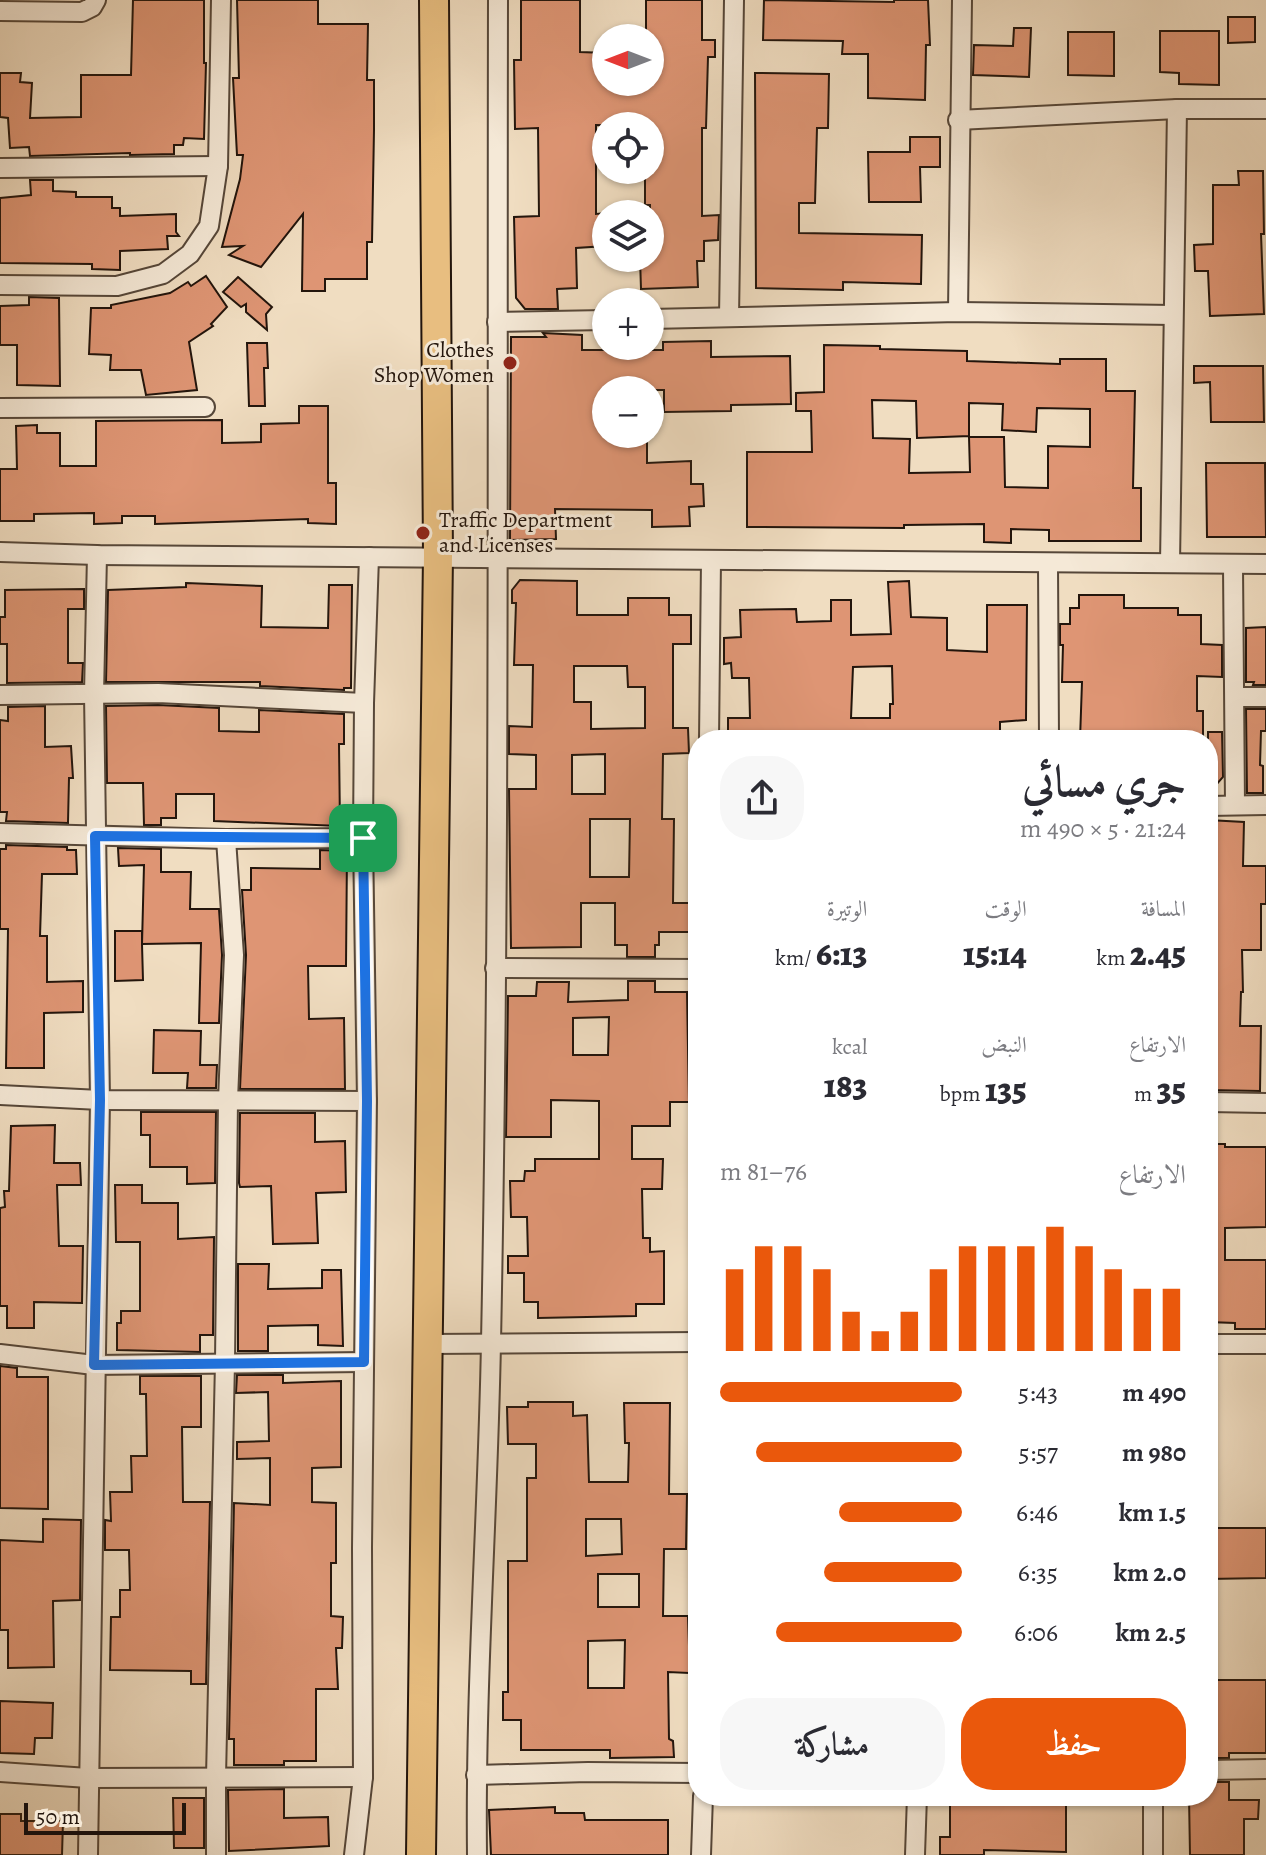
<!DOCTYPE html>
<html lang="ar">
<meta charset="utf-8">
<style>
body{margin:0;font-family:Alegreya,Amiri,serif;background:#f7f7f7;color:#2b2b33;direction:rtl;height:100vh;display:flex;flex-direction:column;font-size:30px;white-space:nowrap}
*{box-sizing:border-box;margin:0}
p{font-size:26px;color:#7c7c81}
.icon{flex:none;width:44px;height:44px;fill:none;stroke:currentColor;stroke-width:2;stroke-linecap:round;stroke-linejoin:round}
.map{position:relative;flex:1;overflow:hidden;direction:ltr}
.panel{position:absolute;left:688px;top:730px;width:530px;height:1076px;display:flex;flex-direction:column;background:#fff;border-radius:32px;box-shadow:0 2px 6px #0004;direction:rtl}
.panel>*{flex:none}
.needle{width:52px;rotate:270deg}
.fabs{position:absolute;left:592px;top:24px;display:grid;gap:16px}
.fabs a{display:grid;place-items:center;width:72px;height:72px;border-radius:50%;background:#fff;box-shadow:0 2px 6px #0004;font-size:40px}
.scale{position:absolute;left:24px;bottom:20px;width:162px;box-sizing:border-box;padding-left:8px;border:4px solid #23150c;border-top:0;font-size:22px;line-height:28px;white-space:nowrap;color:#23150c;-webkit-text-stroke:6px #f5e9d7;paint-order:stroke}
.pin{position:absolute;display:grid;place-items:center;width:68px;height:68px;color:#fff;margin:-34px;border-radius:16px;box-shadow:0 4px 12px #0006}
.round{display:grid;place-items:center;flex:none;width:84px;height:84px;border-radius:32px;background:#f7f7f7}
.summary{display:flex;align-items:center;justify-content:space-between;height:136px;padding:0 32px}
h1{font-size:44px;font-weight:800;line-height:60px}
.metrics{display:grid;grid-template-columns:repeat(3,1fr);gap:12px;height:136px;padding:8px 32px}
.metrics div{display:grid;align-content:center}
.metrics b{font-size:34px;font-weight:800}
.metrics small{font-size:22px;font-weight:400}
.metrics p{font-size:22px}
.chart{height:224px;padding:16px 32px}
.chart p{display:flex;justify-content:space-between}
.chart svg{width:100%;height:144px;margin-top:8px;stroke:#ea580c;stroke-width:6}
.button{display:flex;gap:16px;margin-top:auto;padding:16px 32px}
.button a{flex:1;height:92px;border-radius:32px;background:#ea580c;color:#fff;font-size:32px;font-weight:800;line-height:92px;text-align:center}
.button a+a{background:#f7f7f7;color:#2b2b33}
ul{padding:0 32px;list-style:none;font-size:26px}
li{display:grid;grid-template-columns:128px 96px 1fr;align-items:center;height:60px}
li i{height:20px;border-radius:10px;background:#ea580c}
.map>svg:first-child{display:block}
.building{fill:#de9574;stroke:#23150c;stroke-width:2;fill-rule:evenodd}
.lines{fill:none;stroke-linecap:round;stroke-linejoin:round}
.minor-casing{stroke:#564739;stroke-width:22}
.primary-casing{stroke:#23150c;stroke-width:32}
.minor{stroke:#f5e9d7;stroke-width:18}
.primary{stroke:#e8be80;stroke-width:28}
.route-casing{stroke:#fff;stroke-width:16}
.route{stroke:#1a73e8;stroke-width:10}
.poi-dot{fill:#8f2418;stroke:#f5e9d7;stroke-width:3}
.labels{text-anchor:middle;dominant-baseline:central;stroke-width:6;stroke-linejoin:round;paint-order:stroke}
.poi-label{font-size:22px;fill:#23150c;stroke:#f5e9d7;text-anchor:end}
</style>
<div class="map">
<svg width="1266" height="1855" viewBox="0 0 1266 1855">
<rect width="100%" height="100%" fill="#f0ddc1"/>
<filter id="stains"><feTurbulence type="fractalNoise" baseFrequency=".0025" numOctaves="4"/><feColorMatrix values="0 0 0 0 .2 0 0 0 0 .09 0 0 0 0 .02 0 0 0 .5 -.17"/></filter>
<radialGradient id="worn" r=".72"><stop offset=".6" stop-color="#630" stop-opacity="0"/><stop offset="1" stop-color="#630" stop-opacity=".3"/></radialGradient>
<g class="building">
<polygon points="133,0 204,0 204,63 206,63 204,139 184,138 183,145 174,145 174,154 130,155 130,153 30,156 29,147 10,148 8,118 0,117 0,73 21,73 20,82 32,83 30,118 81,117 81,75 131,75"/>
<polygon points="237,0 318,0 318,24 368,24 367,80 374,80 374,130 372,242 367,242 367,279 325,279 325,291 302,291 303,214 261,267 229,255 243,246 222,247 240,179 243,155 237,155 233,78 239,78"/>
<polygon points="521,0 580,0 580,52 606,53 606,82 650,82 650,38 646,38 646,0 702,0 702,40 715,40 715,57 708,57 706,128 702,128 702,216 719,215 718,240 704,241 704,261 697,261 698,287 641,289 640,258 650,258 650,205 645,205 645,170 650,170 650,126 596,125 596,214 606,213 606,246 576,248 577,288 557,289 558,309 525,309 516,298 514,217 539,216 538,128 515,129 514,60 521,60"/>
<polygon points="764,0 894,2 894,0 928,0 930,45 926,45 925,100 868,98 868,54 842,54 843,41 763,40"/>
<polygon points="1228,17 1255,17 1255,42 1228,43"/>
<polygon points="1014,28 1031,28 1029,77 973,75 974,45 1013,46"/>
<polygon points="1160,31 1219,31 1219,85 1179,84 1179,73 1160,72"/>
<polygon points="1068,32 1114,32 1114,76 1068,75"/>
<polygon points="755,73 829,74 828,128 817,128 815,203 799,203 799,233 922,235 921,284 843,282 843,290 756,288"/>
<polygon points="910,137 940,137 940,167 920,167 921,202 869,202 868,152 910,152"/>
<polygon points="1238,171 1263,171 1264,234 1261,234 1264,314 1210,316 1208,271 1195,271 1194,245 1213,244 1213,185 1239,185"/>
<polygon points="30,180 53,180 53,191 76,192 76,197 112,197 112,208 120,208 120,216 176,214 176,232 179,236 167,236 168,249 120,251 120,270 92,269 92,264 0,263 0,198 31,195"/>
<polygon points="206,276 227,307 211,324 213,326 189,342 197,390 146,395 141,370 110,370 111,355 89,354 91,308 111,308 111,305 170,293 188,282 191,286"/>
<polygon points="238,277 272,307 266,314 267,330 246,312 246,304 241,307 223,292"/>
<polygon points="29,297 59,298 60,386 17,385 17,345 0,345 0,306 29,305"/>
<polygon points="543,333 582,335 582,350 663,350 663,342 711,341 711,357 790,356 791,404 731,405 731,411 664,412 664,390 606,390 606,436 647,436 647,463 691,461 691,484 703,484 704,506 689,507 690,526 652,527 652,510 555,509 556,539 510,540 511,337 546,337"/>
<polygon points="247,343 267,343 268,368 264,368 265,406 249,406"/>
<path d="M 824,345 L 880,346 L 880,349 L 967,351 L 967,361 L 1060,364 L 1060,359 L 1106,359 L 1106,391 L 1135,391 L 1133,488 L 1141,488 L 1141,541 L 1049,541 L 1049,530 L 1011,529 L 1011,543 L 984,542 L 984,524 L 904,525 L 904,528 L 747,527 L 747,452 L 812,452 L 811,411 L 796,411 L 796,393 L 824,392 ZM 872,400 L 916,401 L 917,438 L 969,436 L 969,403 L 1003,404 L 1002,430 L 1036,432 L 1037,408 L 1090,409 L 1090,447 L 1048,446 L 1048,488 L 1005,487 L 1004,437 L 969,437 L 970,472 L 909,473 L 910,439 L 873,438 Z"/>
<polygon points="1194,366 1263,366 1264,422 1211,422 1210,382 1194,383"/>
<polygon points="299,406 328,406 328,483 336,483 336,524 308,523 308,519 155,524 155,516 122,516 122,523 94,524 94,513 34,514 34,521 0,521 0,469 17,469 16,426 37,425 37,433 60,433 60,466 96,466 96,421 222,420 222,443 261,442 261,424 299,423"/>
<polygon points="1206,463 1265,463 1266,537 1207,537"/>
<path d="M 520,580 L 577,581 L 577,615 L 628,615 L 628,598 L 669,598 L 669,615 L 691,615 L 691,644 L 673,644 L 673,728 L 688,728 L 689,753 L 663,754 L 662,819 L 674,819 L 673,903 L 692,903 L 692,932 L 659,932 L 659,945 L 655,945 L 655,957 L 627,957 L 627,945 L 615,945 L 615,903 L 581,903 L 581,947 L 511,948 L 509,789 L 536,789 L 536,755 L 509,754 L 509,726 L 532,727 L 533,665 L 514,665 L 516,603 L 512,603 L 512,590 ZM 574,666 L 627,666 L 628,687 L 645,687 L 645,728 L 591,729 L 591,702 L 574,702 ZM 605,754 L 605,794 L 572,794 L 572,755 ZM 590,819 L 630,819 L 629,877 L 590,877 Z"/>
<path d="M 909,581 L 911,617 L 947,618 L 947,650 L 987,652 L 987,605 L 1027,605 L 1026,720 L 1000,722 L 1000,740 L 728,740 L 728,718 L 750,718 L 749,678 L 732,678 L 731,663 L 724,664 L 724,638 L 741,637 L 740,610 L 796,609 L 797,622 L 831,621 L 831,600 L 851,600 L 851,635 L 891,634 L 888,582 ZM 892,666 L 893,704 L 890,704 L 890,718 L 851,718 L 853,667 Z"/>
<polygon points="186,583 262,586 261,627 328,628 329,585 352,585 351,688 344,688 344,690 260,686 260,682 106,682 108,590 186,587"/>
<polygon points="84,589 84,609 68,609 68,663 83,663 82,682 7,683 7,644 0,644 0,617 5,617 5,590"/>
<polygon points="1079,595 1124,595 1124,608 1178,608 1178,615 1201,615 1201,644 1222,645 1222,677 1197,676 1197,711 1203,711 1203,740 1080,740 1082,682 1062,682 1063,645 1060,645 1060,624 1070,624 1070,608 1079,608"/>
<polygon points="1266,627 1266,685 1253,685 1254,682 1246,682 1246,628"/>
<polygon points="158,705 219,708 219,731 259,732 259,710 344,714 344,744 339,744 340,826 214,821 214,794 176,794 176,818 161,818 161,825 144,825 143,783 107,783 106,706"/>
<polygon points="45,706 45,747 71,746 73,778 69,778 68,823 6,821 7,812 0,812 0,720 8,721 8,707"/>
<polygon points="1246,709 1266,709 1266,731 1261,731 1260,765 1263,766 1263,793 1247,793"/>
<polygon points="1208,732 1222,732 1223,777 1208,794"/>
<polygon points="1208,820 1244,822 1243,866 1266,866 1266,904 1261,904 1261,950 1242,950 1243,992 1241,992 1240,1026 1261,1026 1260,1091 1208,1090"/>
<polygon points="6,845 67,847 67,850 76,850 77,874 42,874 40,936 47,936 47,982 83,981 83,1012 44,1013 44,1068 6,1068 8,929 0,929 0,849 6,849"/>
<polygon points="118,848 161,849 161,872 191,872 190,909 219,909 222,955 219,1023 199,1023 201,943 142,944 143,980 115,981 115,931 142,931 142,944 144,865 119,866"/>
<polygon points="320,850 347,851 346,966 308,966 309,1019 344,1018 345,1089 240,1089 246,955 242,890 251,890 251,868 320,869"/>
<path d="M 628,981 L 655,981 L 655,992 L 687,992 L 689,1102 L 670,1102 L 670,1126 L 632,1126 L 632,1159 L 663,1159 L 662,1189 L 642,1189 L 643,1238 L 650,1238 L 650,1252 L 664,1251 L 664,1304 L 636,1304 L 636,1316 L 538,1318 L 538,1302 L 524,1302 L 524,1273 L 508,1273 L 508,1256 L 528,1256 L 527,1217 L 511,1217 L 510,1181 L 524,1181 L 525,1171 L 535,1171 L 535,1159 L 599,1159 L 599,1101 L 551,1100 L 551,1137 L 506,1137 L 508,996 L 536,996 L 537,982 L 569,982 L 568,1002 L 628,1000 ZM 609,1017 L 608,1055 L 573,1055 L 573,1018 Z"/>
<polygon points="154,1030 201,1031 200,1065 217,1065 216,1088 187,1088 188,1073 153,1073"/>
<polygon points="141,1112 216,1112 215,1183 187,1184 187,1167 150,1167 150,1135 141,1135"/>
<polygon points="240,1113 315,1113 315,1142 345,1141 346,1192 316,1193 318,1243 273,1244 271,1186 240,1187 239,1183"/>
<polygon points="55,1125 54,1163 80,1163 81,1185 57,1185 59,1246 83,1246 82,1303 34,1302 34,1328 7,1328 7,1306 0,1306 0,1208 5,1207 4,1191 9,1191 11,1126"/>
<polygon points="1208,1144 1225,1144 1225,1147 1266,1147 1266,1227 1225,1228 1225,1260 1266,1260 1266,1329 1235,1329 1235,1323 1208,1322"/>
<polygon points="115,1185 142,1185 142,1203 178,1203 178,1239 214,1237 213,1335 200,1335 200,1352 117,1350 117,1323 121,1323 121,1311 140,1311 140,1242 116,1242"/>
<polygon points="238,1264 269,1264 268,1289 322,1288 322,1270 341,1270 343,1346 318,1345 318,1325 268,1326 268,1351 238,1351"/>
<polygon points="0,1366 17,1368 17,1377 48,1377 48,1509 0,1508"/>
<polygon points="237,1375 283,1375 283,1383 341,1381 341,1467 312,1468 312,1502 336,1503 336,1563 331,1563 331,1616 343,1617 342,1648 336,1648 338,1689 316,1689 316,1761 284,1761 284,1765 234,1765 234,1739 229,1739 234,1503 270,1505 270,1458 237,1459 237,1442 269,1441 268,1392 236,1393"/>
<polygon points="140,1376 201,1376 201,1427 182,1427 183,1502 210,1502 206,1684 191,1684 191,1671 110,1670 111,1617 120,1617 120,1590 130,1590 129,1550 105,1550 105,1520 111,1521 110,1492 132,1492 131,1456 147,1456 146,1394 140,1394"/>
<path d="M 528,1402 L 573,1402 L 573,1416 L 587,1415 L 589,1482 L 628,1482 L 629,1443 L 625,1443 L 624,1403 L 670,1403 L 669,1494 L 687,1494 L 686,1549 L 664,1549 L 663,1616 L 688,1616 L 689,1646 L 689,1673 L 668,1672 L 669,1739 L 673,1741 L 674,1757 L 610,1758 L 610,1750 L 521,1750 L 521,1720 L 503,1720 L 503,1692 L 508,1692 L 508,1561 L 527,1561 L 527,1478 L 536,1478 L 536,1444 L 508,1444 L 507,1407 L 528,1407 ZM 586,1519 L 621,1519 L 622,1554 L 586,1556 ZM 598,1574 L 639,1574 L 639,1607 L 598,1607 ZM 625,1640 L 624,1688 L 588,1688 L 588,1641 Z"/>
<polygon points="43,1519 81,1520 80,1600 53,1601 54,1667 8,1668 8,1630 0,1630 0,1540 43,1542"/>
<polygon points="1208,1528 1266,1528 1266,1578 1208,1579"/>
<polygon points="1208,1680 1266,1680 1266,1753 1229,1753 1229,1758 1208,1758"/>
<polygon points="0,1701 53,1703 52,1738 35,1738 34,1754 0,1753"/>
<polygon points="1208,1782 1229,1782 1229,1800 1259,1800 1258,1819 1244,1819 1244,1855 1190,1855 1189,1796 1208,1796"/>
<polygon points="284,1789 284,1818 328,1817 329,1846 229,1851 228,1790"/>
<polygon points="950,1796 1066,1796 1066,1852 984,1850 984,1855 940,1855 940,1837 950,1837"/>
<polygon points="173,1798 204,1798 204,1848 174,1848"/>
<polygon points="555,1807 555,1813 584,1813 585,1820 668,1820 668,1855 491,1855 489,1810"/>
<polygon points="0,1814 21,1814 21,1821 63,1821 62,1855 0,1855"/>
</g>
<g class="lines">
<defs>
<g id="minor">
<polyline points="0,11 82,12 92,7 96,0"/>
<polyline points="958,120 1177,109 1266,109"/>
<polyline points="0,168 218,166"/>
<polyline points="0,285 117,286 163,274 190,254 209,226 218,166 221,0"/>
<polyline points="958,312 962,0"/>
<polyline points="729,317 734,0"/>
<polyline points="650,319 958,312 1173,315"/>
<polyline points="497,322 606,320"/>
<polyline points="0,408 205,407"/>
<polyline points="0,552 97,555 1266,564"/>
<polyline points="1170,563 1177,109"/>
<polyline points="1048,564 1049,740"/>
<polyline points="1233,566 1235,805"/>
<polyline points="0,695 158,693 364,703"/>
<polyline points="1235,697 1266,697"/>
<polyline points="709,740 711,560"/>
<polyline points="1208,806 1266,805"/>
<polyline points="0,833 226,839 363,838"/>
<polyline points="495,968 698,969"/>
<polyline points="0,1095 100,1100 367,1101"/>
<polyline points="1208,1102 1266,1103"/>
<polyline points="427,1344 698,1342"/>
<polyline points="1208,1344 1266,1344"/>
<polyline points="0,1354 94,1365 364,1362"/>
<polyline points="1208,1770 1266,1769"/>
<polyline points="0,1772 88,1778 363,1777"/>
<polyline points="476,1775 588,1772 698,1773"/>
<polyline points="1153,1796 1153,1855"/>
<polyline points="88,1855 100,1100 94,694 97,555"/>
<polyline points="216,1855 216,1777 225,1362 228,1100 234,955 226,839"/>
<polyline points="354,1855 363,1777 362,1548 367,1101 363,838 364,703 369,557"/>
<path d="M 477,1855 C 475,1684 488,1513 491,1342 C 500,895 497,447 498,0"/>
<polyline points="701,1855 703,1796"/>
<polyline points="915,1855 917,1796"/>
</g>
<polyline id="primary" points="421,1855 438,556 434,0"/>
</defs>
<use href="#minor" class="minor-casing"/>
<use href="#primary" class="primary-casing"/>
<use href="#minor" class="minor"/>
<use href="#primary" class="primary"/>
</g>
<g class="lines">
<defs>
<polygon id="route" points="95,836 363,838 367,1101 364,1362 94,1365 100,1100"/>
</defs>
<use href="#route" class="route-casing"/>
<use href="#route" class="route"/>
</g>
<g class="poi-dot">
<circle cx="510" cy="363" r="8"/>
<circle cx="423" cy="533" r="8"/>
</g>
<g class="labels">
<g class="poi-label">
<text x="494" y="350">Clothes<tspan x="494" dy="25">Shop Women</tspan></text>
<text x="439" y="520" text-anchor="start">Traffic Department<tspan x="439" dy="25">and Licenses</tspan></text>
</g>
</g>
<rect width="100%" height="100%" filter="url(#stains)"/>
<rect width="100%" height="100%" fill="url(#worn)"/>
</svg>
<div class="fabs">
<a><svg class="needle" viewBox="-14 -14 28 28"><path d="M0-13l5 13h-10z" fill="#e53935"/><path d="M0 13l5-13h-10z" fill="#7c7c81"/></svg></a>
<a><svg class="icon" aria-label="locate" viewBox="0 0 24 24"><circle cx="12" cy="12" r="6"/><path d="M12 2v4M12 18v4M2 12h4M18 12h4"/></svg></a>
<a><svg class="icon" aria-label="layers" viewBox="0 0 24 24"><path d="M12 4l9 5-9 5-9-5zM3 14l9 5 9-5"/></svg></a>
<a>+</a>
<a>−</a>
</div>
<div class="scale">50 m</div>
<div class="pin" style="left:363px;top:838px;background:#1e9e55"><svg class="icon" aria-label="arrive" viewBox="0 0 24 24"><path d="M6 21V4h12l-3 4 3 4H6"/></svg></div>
<section class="panel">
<div class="summary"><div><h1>جري مسائي</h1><p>21:24 · 5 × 490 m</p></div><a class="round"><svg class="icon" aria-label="share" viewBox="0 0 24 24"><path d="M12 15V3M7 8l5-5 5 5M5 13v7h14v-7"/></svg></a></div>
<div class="metrics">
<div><p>المسافة</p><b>2.45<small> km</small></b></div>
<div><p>الوقت</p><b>15:14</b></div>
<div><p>الوتيرة</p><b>6:13<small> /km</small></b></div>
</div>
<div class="metrics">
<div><p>الارتفاع</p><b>35<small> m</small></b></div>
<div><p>النبض</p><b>135<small> bpm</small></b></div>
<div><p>kcal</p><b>183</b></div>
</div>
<div class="chart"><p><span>الارتفاع</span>76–81 m</p>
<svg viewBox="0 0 160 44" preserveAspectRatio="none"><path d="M5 44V19M15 44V12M25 44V12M35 44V19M45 44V32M55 44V38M65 44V32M75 44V19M85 44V12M95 44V12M105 44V12M115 44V6M125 44V12M135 44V19M145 44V25M155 44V25"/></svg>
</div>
<ul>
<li><b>490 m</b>5:43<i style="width:100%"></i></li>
<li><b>980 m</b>5:57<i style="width:85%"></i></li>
<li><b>1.5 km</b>6:46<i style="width:51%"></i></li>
<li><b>2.0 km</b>6:35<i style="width:57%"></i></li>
<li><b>2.5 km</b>6:06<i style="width:77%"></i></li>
</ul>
<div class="button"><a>حفظ</a><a>مشاركة</a></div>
</section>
</div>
